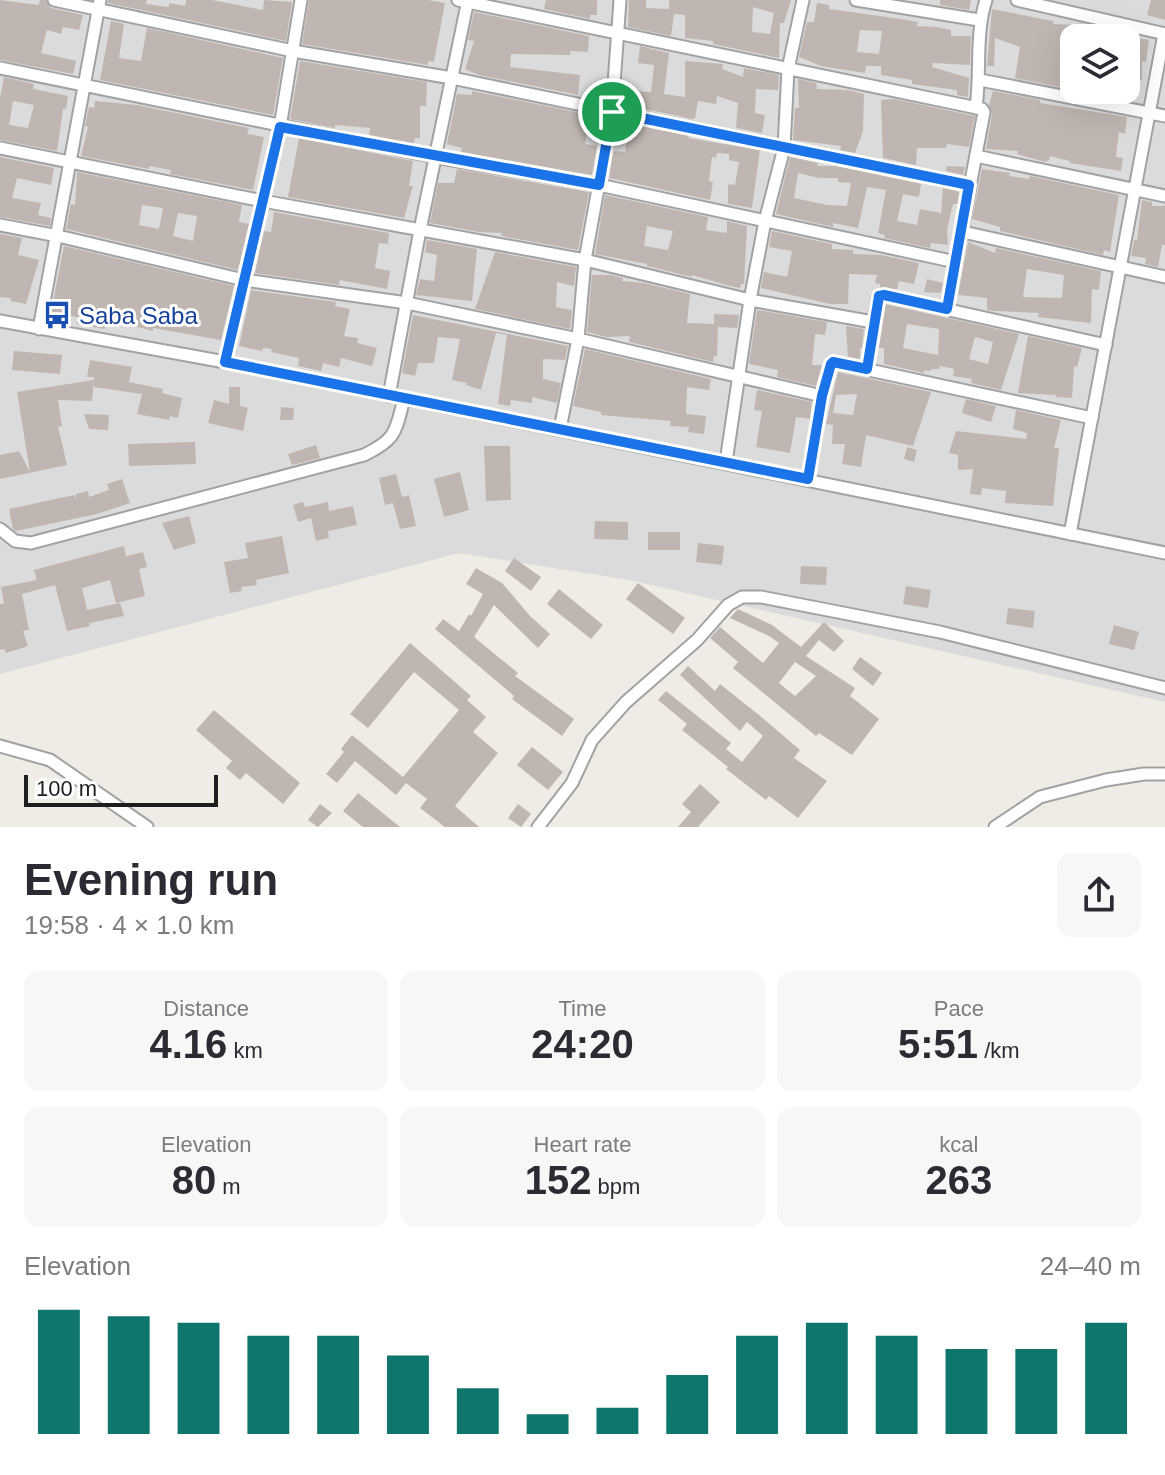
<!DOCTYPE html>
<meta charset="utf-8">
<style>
body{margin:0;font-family:Helvetica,sans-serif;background:#f7f7f7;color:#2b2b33;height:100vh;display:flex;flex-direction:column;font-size:30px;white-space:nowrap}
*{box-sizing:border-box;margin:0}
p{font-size:26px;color:#7c7c81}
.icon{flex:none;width:44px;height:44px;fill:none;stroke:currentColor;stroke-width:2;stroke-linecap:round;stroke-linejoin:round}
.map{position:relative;height:827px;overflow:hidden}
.details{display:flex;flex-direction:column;background:#fff;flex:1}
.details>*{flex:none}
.buttons{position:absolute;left:1060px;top:24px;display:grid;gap:16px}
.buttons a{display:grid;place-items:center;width:80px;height:80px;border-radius:16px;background:#fff;box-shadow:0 8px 32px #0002;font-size:40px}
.scale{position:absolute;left:24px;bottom:20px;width:194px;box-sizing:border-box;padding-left:8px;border:4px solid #1e1e1e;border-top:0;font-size:22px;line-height:28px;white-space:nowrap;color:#1e1e1e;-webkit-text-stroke:6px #fff;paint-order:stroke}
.pin{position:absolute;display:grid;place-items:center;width:68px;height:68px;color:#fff;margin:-34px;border:4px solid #fff;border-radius:50%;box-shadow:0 2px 8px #0007}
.round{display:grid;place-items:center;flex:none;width:84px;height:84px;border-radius:16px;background:#f7f7f7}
.head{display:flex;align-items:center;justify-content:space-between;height:136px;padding:0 24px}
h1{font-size:44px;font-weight:700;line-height:60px}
.metrics{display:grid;grid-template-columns:repeat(3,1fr);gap:12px;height:136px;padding:8px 24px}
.metrics div{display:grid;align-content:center;border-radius:16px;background:#f7f7f7;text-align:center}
.metrics b{font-size:40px;font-weight:700}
.metrics small{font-size:22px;font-weight:400}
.metrics p{font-size:22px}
.chart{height:224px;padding:16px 24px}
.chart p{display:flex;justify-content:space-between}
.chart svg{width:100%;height:144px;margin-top:8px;stroke:#0f766e;stroke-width:6}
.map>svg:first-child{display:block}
.residential{fill:#dcdbdb;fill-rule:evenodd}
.building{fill:#bfb6b1;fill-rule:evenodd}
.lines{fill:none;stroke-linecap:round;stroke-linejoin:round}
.street-casing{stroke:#a2a2a2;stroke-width:15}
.street{stroke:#fff;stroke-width:11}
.route-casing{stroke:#fff;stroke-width:16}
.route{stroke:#1a73e8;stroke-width:10}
.labels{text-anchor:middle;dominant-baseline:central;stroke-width:6;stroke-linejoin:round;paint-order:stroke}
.transit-label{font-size:24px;fill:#164399;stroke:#fff;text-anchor:start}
</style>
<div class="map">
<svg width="1165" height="827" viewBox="0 0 1165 827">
<rect width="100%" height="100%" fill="#efebe5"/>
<path class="residential" d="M 0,0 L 1165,0 L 1165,702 L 629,580 L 459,553 L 0,674 ZM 1074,38 L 1126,38 L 1126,90 L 1074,90 Z"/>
<g class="building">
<polygon points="0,0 39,5 40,0 46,0 51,8 83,15 79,30 63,27 61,34 47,30 41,53 76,61 73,74 0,60"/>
<polygon points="108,0 147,0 146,4 169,7 169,3 185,6 186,0 212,0 263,10 264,0 292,2 286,41 108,3"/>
<polygon points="309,0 428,0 445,3 434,62 428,61 428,65 302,44"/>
<polygon points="546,0 597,0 597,15 590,15 590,19 544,9"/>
<path d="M 629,0 L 646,0 L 646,8 L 669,9 L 669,0 L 791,0 L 784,23 L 780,23 L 779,58 L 713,44 L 713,41 L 685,38 L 685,15 L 674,14 L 671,36 L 628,27 ZM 753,7 L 774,13 L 770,34 L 752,32 Z"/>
<polygon points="940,0 971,0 969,10 940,5"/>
<polygon points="1151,0 1165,0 1165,20 1147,15"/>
<path d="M 817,3 L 829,5 L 829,9 L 901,19 L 918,22 L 917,26 L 937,27 L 951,30 L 951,36 L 971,36 L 970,65 L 933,63 L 932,67 L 969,78 L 968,97 L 957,95 L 957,90 L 912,84 L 912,80 L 881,75 L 881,66 L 866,66 L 865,73 L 821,66 L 799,57 L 807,22 L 814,22 ZM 860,30 L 882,31 L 879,54 L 857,52 Z"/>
<polygon points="992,9 1053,21 1053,24 1079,25 1079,23 1092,26 1089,38 1074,38 1074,87 1061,85 1060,87 1015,78 1020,47 995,38 994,66 987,66"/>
<polygon points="474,12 589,36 588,52 570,51 570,55 511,54 510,67 580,75 578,95 479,75 465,69 474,41 468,40"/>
<polygon points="111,21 124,24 119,58 141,61 147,28 283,58 273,115 100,80"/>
<polygon points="1128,36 1149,40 1146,62 1142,61 1142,80 1130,80 1130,56 1126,55"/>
<polygon points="640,46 669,53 664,94 685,97 685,61 723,64 722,69 743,77 744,68 779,75 778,90 756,89 755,113 765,115 762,133 736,128 738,103 717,96 716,104 698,101 695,118 692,119 631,106 631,91 651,92 654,65 638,63"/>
<polygon points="300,61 427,82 426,106 420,106 420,138 415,138 414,144 369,135 370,128 335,125 335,128 290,119"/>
<path d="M 4,77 L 34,84 L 33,89 L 68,96 L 66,109 L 63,109 L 57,151 L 0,140 L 0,98 ZM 13,101 L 34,105 L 28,128 L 9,125 Z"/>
<polygon points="798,79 816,83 817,89 848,90 864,94 863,131 855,153 840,150 841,146 793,140 795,108 799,108"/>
<polygon points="472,91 591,115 585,144 597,146 592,175 461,153 462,148 447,144 457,94 472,95"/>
<polygon points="993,91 1040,100 1040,103 1127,117 1125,134 1119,132 1116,157 1123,158 1121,171 1070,163 1070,161 1050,156 1049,160 1045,162 1017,154 1018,151 986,149 992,114 989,105"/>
<polygon points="894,99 975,116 969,147 947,144 946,148 917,148 916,165 883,158 881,100"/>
<polygon points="95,101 137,105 249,128 247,134 264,137 253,190 170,174 171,170 149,166 149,169 81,156 88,127 85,126 89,107 94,108"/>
<polygon points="629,123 689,136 688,138 760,150 752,208 728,204 728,184 735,185 739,162 729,160 729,154 717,153 716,158 712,157 709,181 713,182 710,200 609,178 613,151 625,152"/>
<polygon points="299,138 413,161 409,186 413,186 404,218 288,197"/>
<polygon points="0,157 54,168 51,185 17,178 12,198 41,203 38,215 51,218 50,226 0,217"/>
<path d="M 790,157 L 818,163 L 817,166 L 836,166 L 921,184 L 919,197 L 903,194 L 897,221 L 917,225 L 920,209 L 941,213 L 943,188 L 960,192 L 958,204 L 953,204 L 947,230 L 948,245 L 931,243 L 930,248 L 884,238 L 885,235 L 878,233 L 886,190 L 867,187 L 858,228 L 833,223 L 833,227 L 776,214 ZM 798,173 L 819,178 L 838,178 L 838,182 L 851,183 L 847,206 L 827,205 L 794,198 Z"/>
<polygon points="947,166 965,167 963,175 946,171"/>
<polygon points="457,169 589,192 578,250 501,236 502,233 479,232 430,223 438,183 454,183"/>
<polygon points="982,169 1010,173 1009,176 1029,179 1030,176 1119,195 1110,252 1104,250 1103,255 1000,231 1000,227 972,219"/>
<path d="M 77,172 L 242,205 L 239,222 L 249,224 L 238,270 L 66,229 L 71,204 L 75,205 ZM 142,205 L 163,208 L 159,229 L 139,225 ZM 178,213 L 197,216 L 193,241 L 173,236 Z"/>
<path d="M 605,195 L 708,217 L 706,230 L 727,233 L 727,221 L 747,226 L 744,284 L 741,284 L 740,288 L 730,286 L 692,275 L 692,277 L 647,266 L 647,264 L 595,254 ZM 647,226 L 673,231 L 668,250 L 644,246 Z"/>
<polygon points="1142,200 1152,202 1152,206 1165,206 1165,245 1162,245 1158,267 1145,264 1146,258 1131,256 1134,240 1137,240"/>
<polygon points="274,212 389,233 388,244 379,243 375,268 390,271 387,289 340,280 339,285 255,273 264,231 271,232"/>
<polygon points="772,231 832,244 832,249 853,250 853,254 881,255 919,263 914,284 899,281 897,290 880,287 880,284 875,283 877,275 849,274 848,304 830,304 761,288 764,272 787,277 792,251 769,247"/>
<polygon points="0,234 22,238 18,255 39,260 26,304 11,301 11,298 0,297"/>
<polygon points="427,240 477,249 472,301 416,295 420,279 434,281 437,255 425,252"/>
<path d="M 968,242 L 995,253 L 996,248 L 1101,271 L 1099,290 L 1092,289 L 1091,323 L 1038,317 L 1039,313 L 995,311 L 987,310 L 987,298 L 958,295 ZM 1027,269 L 1064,275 L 1062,298 L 1023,297 Z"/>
<polygon points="64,246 234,286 221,340 153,328 153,331 118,322 106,323 105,329 93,327 93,325 77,324 77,317 51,312"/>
<polygon points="495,252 576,267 574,286 557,282 556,307 572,310 570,329 475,309"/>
<polygon points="592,275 611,275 623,278 622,281 644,283 690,294 687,323 714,324 714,314 739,315 737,328 718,327 717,356 714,356 713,362 629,342 630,336 606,337 587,332"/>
<polygon points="927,279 943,283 941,293 924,292"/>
<polygon points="251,290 336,302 335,306 350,309 344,336 358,338 357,343 377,348 372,366 341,358 339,367 323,363 321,371 298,366 299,358 271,352 272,349 263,348 262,351 239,346"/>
<path d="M 885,304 L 1019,334 L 1001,390 L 971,383 L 972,379 L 953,376 L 954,369 L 940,366 L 939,369 L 931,369 L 931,371 L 924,370 L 924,373 L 884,364 L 884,348 L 879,348 ZM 907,324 L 939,329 L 938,355 L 903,348 ZM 975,337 L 993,342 L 988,364 L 969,359 Z"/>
<polygon points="757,310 827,322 825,335 815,334 812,365 822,365 816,386 777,377 778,370 749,364"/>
<polygon points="413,315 568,346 565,360 543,359 543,379 561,383 557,403 532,397 532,403 511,400 510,406 498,404 507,335 496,333 481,390 466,385 467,383 452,380 460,339 438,337 434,363 418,363 415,376 402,373"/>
<polygon points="846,326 864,329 862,348 860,348 860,359 848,357"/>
<polygon points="1028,336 1082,348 1077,367 1074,366 1072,398 1056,397 1056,395 1018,393"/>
<polygon points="585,349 711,379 709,390 687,387 686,414 706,416 704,434 688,432 689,427 670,426 671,421 601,415 601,412 573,406"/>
<polygon points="14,351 62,355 60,374 12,370"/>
<polygon points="90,360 132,367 129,382 163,389 162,393 182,398 178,418 170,416 169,420 137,414 142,394 94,387 94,377 87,377"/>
<path d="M 838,372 L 931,392 L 913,446 L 866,435 L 861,467 L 842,464 L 845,444 L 832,444 L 833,425 L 826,424 ZM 857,394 L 853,415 L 833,413 L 836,395 Z"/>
<polygon points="94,380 92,401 58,400 62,427 58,426 67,465 0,479 0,455 19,451 30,472 17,392"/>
<polygon points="229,387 240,387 240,406 248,408 243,431 208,423 214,400 229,404"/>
<polygon points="757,390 812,402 810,419 796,417 790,453 756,447 762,411 754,410"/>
<polygon points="966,399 996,406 991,422 962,413"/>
<polygon points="281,407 294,408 293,420 280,420"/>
<polygon points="1016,410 1061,420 1054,448 1059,448 1053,506 1005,503 1006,491 982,488 981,495 970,494 973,469 958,470 958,455 949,453 956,431 1026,439 1027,433 1013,429"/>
<polygon points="84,414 109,415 108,430 89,429"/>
<polygon points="195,442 196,464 129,466 128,444"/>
<polygon points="316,445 320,458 292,465 288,454"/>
<polygon points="484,446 510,446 511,500 486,501"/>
<polygon points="907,447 917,450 914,462 904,459"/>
<polygon points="460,472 469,510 444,517 434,479"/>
<polygon points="396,474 402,497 409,495 416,526 400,529 393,503 385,505 379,478"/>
<polygon points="122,479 130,503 97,514 16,531 13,529 9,509 74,495 75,499 76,494 88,491 89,497 109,490 107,484"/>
<polygon points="303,502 305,507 328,502 329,511 353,506 357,525 328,531 329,538 316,541 311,518 298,522 293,505"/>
<polygon points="189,516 196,543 174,550 162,523"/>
<polygon points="595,521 628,522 628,540 594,539"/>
<rect x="648" y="532" width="32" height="18"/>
<polygon points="282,536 289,573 256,580 257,585 241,587 242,591 230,593 224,562 248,558 245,543"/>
<polygon points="698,543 724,546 722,565 696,562"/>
<polygon points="124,546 126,556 143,552 147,567 139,569 145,596 116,603 110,580 82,588 87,610 120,603 124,616 89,623 90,626 67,631 55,585 22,594 29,630 23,631 28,646 6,653 4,649 0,650 0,604 4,604 1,587 37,580 34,570"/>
<polygon points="514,558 541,577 531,591 505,571"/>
<polygon points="801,566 827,567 826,585 800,584"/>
<polygon points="476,568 502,583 530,616 550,634 538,648 494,605 474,637 518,673 515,676 574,719 562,736 512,699 514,696 435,629 443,619 459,631 469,614 471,616 483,594 466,584"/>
<polygon points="638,583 685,618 673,634 626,599"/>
<polygon points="906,586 931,590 928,608 903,604"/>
<polygon points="559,589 603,625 591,639 547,604"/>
<polygon points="1008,608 1035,611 1033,628 1006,624"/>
<path d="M 738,609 L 772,625 L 801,647 L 824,622 L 844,641 L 834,652 L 819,640 L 806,656 L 855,688 L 850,696 L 879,719 L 852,755 L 819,733 L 816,736 L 778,705 L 733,668 L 738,662 L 710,638 L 720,627 L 763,663 L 779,643 L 769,636 L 730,618 ZM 795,662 L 816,676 L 795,696 L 779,683 Z"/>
<polygon points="1114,625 1139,632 1134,650 1109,644"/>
<polygon points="410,643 471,696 467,700 486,717 473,732 498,753 455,806 479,827 445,827 420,808 427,799 406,783 396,795 355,761 337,783 326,774 344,752 341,749 352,735 403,777 459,710 414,672 368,728 350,714"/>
<polygon points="860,657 882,673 873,686 852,669"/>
<polygon points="688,666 715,691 720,684 759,715 800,750 794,758 827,781 798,818 769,796 766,800 726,769 728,767 682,730 687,724 658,700 666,691 731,743 726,749 742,762 763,736 747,722 740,731 680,675"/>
<polygon points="214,710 300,783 283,804 246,773 240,780 226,768 232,761 196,730"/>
<polygon points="532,747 563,772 548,790 517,765"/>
<polygon points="700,784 720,802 698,827 678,827 691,812 682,804"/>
<polygon points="358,793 400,827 363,827 343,811"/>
<polygon points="320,804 332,813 318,827 308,820"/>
<polygon points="518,804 531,814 521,827 508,818"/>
</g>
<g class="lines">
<defs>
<g id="street">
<polyline points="54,0 293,51 452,78 969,185"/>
<polyline points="458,0 982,109 984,112 947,309"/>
<polyline points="856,0 979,20"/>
<polyline points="1017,0 1165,34"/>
<polyline points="0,68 435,157 599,185 956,262"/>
<polyline points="980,80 1165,116"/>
<path d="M 976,108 C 981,72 975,34 986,0"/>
<polyline points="0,148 263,201 585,260 750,300 873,322"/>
<polyline points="976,156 1165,196"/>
<polyline points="0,225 58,236 244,280 407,303 578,339 822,396"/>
<polyline points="963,232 1165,277"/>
<polyline points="0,321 225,362 1165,553"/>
<polyline points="39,329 100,0"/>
<polyline points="225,362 280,127 301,0"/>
<polyline points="867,369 878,297 882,295 1106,345"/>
<polyline points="389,396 420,230 468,0"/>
<polyline points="560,429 578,339 585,260 612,112 620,0"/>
<polyline points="726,462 750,300 765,221 784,148 788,69 803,0"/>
<polyline points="808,479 822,396 832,362 1092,418"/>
<path d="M 0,529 L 15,541 L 31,543 L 364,455 C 397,439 395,432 404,399"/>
<polyline points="1070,534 1164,34"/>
<polyline points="0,746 50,760 147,827"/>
<polyline points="538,827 572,783 592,740 626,702 697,640 728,605 742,597 761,597 940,632 1165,688"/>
<polyline points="995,827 1040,797 1106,780 1144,774 1165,774"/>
</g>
</defs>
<use href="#street" class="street-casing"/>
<use href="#street" class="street"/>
</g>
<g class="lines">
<defs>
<polygon id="route" points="612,112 969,185 947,309 884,295 879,296 867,369 833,362 831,364 822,396 808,479 225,362 280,127 599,185"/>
</defs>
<use href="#route" class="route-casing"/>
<use href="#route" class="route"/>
</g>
<defs>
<symbol id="bus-bare" viewBox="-9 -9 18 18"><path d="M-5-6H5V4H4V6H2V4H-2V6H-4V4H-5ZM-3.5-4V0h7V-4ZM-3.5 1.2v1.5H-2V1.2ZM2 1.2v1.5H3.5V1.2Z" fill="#1a4fb4" stroke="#fff" stroke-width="2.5" paint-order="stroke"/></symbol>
</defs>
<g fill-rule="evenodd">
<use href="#bus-bare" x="37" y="295" width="40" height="40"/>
</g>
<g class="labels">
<g class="transit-label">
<text x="79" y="315">Saba Saba</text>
</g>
</g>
</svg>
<div class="buttons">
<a><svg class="icon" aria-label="layers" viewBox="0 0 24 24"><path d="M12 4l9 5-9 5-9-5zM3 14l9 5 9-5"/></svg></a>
</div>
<div class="scale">100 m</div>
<div class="pin" style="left:612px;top:112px;background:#1e9e55"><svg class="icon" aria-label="arrive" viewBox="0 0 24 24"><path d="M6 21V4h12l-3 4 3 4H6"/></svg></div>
</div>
<section class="details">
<div class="head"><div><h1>Evening run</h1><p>19:58 · 4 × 1.0 km</p></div><a class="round"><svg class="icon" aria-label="share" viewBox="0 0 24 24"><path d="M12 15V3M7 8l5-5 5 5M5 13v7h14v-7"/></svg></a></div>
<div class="metrics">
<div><p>Distance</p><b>4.16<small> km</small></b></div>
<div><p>Time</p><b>24:20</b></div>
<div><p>Pace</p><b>5:51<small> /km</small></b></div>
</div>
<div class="metrics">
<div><p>Elevation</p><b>80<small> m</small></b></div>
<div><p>Heart rate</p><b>152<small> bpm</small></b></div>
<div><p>kcal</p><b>263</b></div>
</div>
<div class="chart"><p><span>Elevation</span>24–40 m</p>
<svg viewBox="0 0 160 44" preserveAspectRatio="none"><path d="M5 44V6M15 44V8M25 44V10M35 44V14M45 44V14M55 44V20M65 44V30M75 44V38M85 44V36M95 44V26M105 44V14M115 44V10M125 44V14M135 44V18M145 44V18M155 44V10"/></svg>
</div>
</section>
